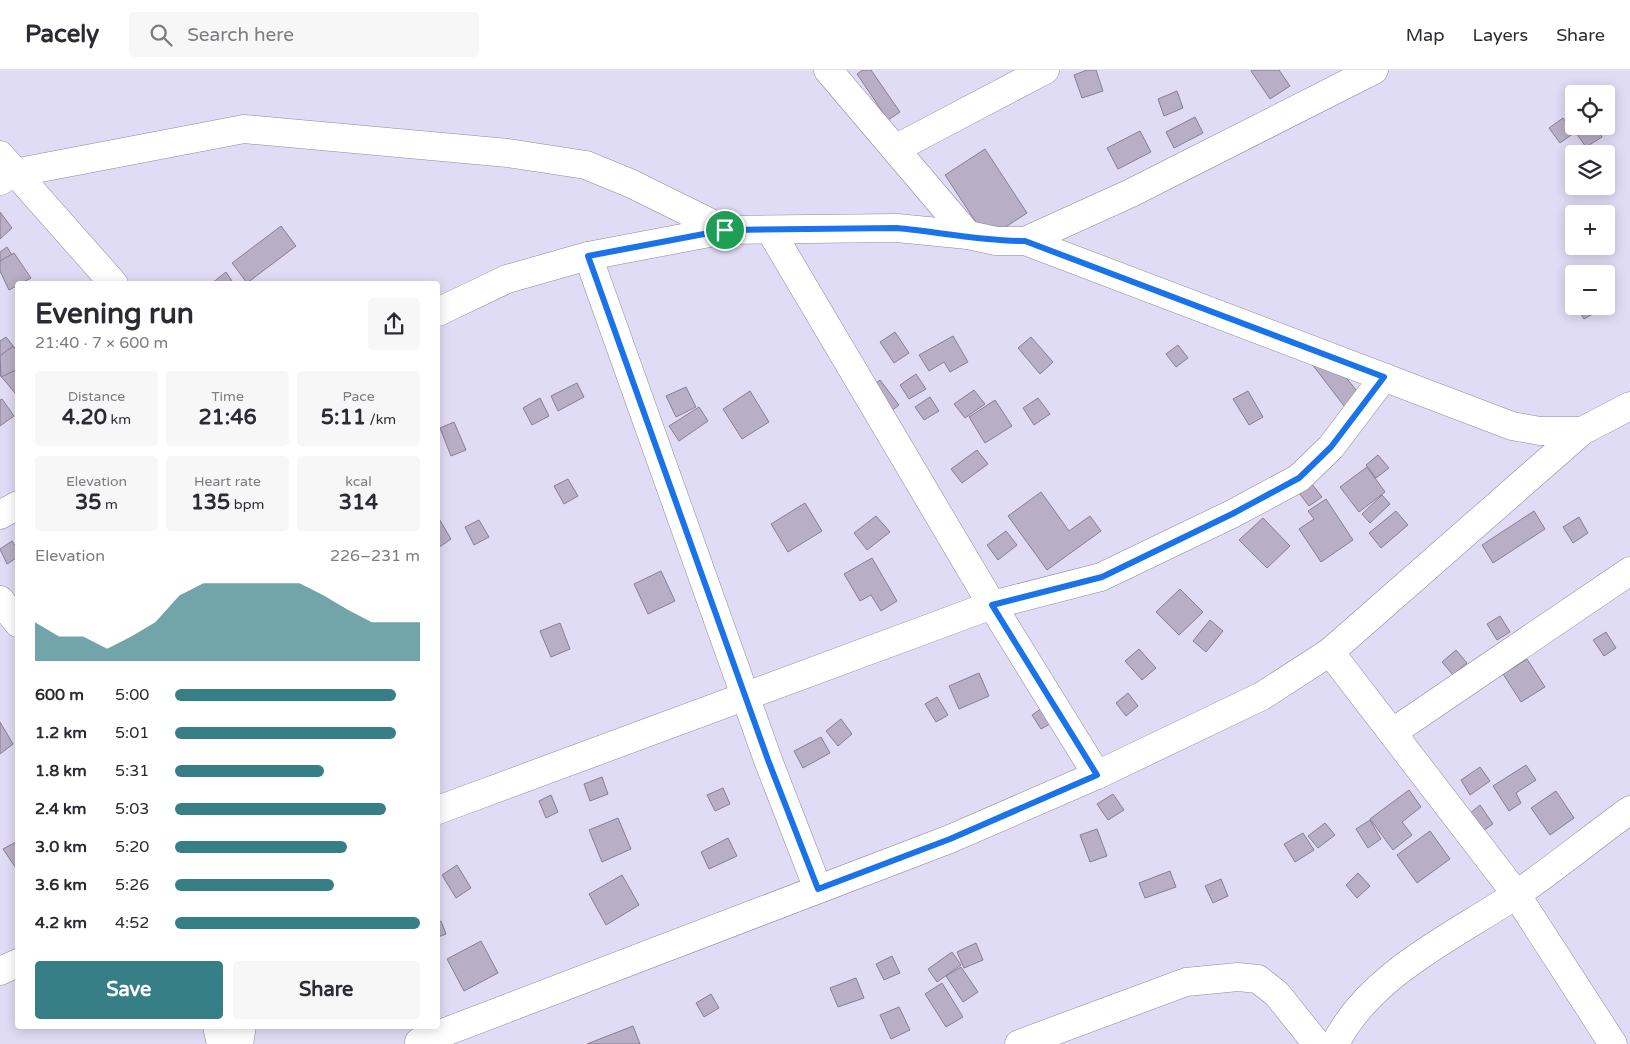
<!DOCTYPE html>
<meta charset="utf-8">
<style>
body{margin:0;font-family:"Varela Round",sans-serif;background:#f7f7f7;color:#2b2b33;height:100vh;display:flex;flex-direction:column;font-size:19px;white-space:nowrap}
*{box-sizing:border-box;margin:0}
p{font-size:16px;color:#7c7c81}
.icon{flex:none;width:28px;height:28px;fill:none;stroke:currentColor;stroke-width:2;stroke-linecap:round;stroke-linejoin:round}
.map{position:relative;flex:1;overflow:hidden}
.details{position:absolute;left:15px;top:211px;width:425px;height:748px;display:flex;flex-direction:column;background:#fff;border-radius:5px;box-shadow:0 2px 12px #0003}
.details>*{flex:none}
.controls{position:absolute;left:1565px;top:15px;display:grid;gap:10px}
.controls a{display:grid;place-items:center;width:50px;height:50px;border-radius:5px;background:#fff;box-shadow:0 2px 12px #0003;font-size:25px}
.pin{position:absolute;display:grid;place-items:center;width:42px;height:42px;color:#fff;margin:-21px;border:2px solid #fff;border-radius:50%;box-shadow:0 1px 5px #0007}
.round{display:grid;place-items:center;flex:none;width:52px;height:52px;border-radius:5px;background:#f7f7f7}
.head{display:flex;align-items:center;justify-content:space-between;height:85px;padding:0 20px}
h1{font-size:28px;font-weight:700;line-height:38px}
.figures{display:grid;grid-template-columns:repeat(3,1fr);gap:8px;height:85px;padding:5px 20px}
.figures div{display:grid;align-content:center;border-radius:5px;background:#f7f7f7;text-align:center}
.figures b{font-size:21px;font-weight:700}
.figures small{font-size:14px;font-weight:400}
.figures p{font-size:14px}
.chart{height:140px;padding:10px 20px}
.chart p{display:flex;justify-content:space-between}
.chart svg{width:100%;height:90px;margin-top:5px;fill:#377f87;opacity:.7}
.action{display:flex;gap:10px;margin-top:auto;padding:10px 20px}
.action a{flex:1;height:58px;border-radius:5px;background:#377f87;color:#fff;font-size:20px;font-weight:700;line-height:58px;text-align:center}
.action a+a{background:#f7f7f7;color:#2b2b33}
ul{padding:0 20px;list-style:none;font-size:16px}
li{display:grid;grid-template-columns:80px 60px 1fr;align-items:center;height:38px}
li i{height:12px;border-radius:6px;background:#377f87}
header{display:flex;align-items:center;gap:30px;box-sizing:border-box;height:70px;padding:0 25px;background:#fff;border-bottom:1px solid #e1e1e2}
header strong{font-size:24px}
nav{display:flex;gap:28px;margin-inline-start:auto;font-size:18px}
.search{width:350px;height:45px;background:#f7f7f7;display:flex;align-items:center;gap:12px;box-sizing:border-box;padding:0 18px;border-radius:5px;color:#7c7c81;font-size:19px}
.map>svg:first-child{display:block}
.building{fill:#b8aec5;stroke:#887e94}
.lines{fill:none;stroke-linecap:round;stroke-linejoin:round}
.street-casing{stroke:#8e88a0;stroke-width:29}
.street{stroke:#fff;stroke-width:28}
.route-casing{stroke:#fff;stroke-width:10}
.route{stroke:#1a73e8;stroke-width:6}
</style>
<header>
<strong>Pacely</strong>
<div class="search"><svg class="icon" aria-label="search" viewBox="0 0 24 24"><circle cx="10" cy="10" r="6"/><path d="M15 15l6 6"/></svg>Search here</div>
<nav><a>Map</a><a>Layers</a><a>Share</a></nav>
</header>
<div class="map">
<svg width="1630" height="974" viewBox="0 0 1630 974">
<rect width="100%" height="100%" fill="#e1dcf5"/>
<g class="building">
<polygon points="863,0 871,0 900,42 888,50 857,4"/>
<polygon points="1087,0 1096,0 1103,21 1082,28 1074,5"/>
<polygon points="1253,0 1279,0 1290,16 1270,29 1251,1"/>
<polygon points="1177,21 1183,38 1164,46 1158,29"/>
<polygon points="1195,47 1203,63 1174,78 1166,62"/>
<polygon points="1563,48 1574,63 1560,73 1549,58"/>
<polygon points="1586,56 1594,56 1602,67 1586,77 1576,63"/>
<polygon points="1140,61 1151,82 1118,99 1107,78"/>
<polygon points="985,79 1027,143 987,169 945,105"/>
<polygon points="0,142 12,158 0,169"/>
<polygon points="281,156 296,176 247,213 232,193"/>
<polygon points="7,177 24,204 9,214 0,201 0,182"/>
<polygon points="14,183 31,208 9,220 0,201 0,191"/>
<polygon points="226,202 234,214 211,214"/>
<polygon points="1576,236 1604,236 1605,237 1584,249"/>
<polygon points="895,262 909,283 894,293 880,272"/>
<polygon points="953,266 968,292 950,302 944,292 929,301 919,285"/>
<polygon points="6,267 18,282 18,321 15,323 0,305 0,271"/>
<polygon points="1031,267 1053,292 1040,304 1018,278"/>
<polygon points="1178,275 1188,288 1176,297 1166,284"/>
<polygon points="13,276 18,283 18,299 1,307 0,286"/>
<polygon points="1323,278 1363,329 1348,341 1308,289"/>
<polygon points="916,304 926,319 909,329 900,315"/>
<polygon points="880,310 899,335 881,349 862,323"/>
<polygon points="577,313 584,327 558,341 551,326"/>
<polygon points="686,317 696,337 676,347 666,326"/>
<polygon points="974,320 985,334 965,348 954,334"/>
<polygon points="750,321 769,352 742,369 723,339"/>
<polygon points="1248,321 1263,347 1249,355 1233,329"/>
<polygon points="930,327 939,341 924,350 915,337"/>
<polygon points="540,328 549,346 532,355 523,338"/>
<polygon points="1038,328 1050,344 1034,355 1023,338"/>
<polygon points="2,329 14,346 0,356 0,330"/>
<polygon points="995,330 1012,356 985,373 969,347"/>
<polygon points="699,337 708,351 679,371 669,356"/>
<polygon points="454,352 466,380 451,386 440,358"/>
<polygon points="977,380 988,394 962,413 951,399"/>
<polygon points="1378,385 1389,398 1376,408 1366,395"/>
<polygon points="1367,397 1385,422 1359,442 1340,417"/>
<polygon points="568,409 578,426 564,434 554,416"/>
<polygon points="1312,414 1322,427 1309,436 1299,423"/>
<polygon points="1041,422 1069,461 1090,446 1101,461 1047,500 1008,446"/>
<polygon points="1382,425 1390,434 1370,453 1362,444"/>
<polygon points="1326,429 1353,470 1321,492 1299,459 1314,449 1308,441"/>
<polygon points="805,433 822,461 788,482 771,454"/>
<polygon points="1396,441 1408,455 1381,478 1369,463"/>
<polygon points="1534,441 1545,459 1493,493 1482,475"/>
<polygon points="876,446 890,462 867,480 854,463"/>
<polygon points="438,447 451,469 438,478"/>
<polygon points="1579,447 1588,463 1573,473 1563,457"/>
<polygon points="1263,448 1290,476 1267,498 1239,470"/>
<polygon points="479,450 489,467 474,475 465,457"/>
<polygon points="1006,461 1017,475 998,490 987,475"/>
<polygon points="12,471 18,480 18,487 7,494 0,479"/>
<polygon points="872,488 897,531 881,541 871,525 860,531 844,504"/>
<polygon points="661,501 675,531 648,544 634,514"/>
<polygon points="1180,519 1203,542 1179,565 1156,542"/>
<polygon points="1500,546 1510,562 1497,570 1487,554"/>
<polygon points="1210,550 1223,561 1206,582 1193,571"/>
<polygon points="560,553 570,579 551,587 540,561"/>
<polygon points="1606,562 1616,578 1604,586 1593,570"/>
<polygon points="1139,579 1156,598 1142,610 1125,591"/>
<polygon points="1456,580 1467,593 1453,605 1442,592"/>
<polygon points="1527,589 1545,617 1521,632 1503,604"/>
<polygon points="979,603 989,626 959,639 949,616"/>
<polygon points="1128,623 1138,636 1126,646 1116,633"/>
<polygon points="937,627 948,645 936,652 925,634"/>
<polygon points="1045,636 1055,651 1041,659 1032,645"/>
<polygon points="841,649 852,664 838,676 826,661"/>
<polygon points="0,652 13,674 0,684"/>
<polygon points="821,667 830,683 803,698 794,681"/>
<polygon points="1526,695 1536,710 1516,723 1521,733 1509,741 1493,716"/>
<polygon points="1480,697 1490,711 1470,725 1461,710"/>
<polygon points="602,707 608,724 590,731 584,714"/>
<polygon points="723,718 730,734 715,741 707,725"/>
<polygon points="1409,720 1421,737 1402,752 1412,765 1393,780 1370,749"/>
<polygon points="1556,721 1574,748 1550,765 1531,738"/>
<polygon points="1113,724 1124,740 1108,750 1097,734"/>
<polygon points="551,725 558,742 546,748 539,731"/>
<polygon points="1480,735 1493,754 1481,762 1469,744"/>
<polygon points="618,748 631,779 602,792 589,760"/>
<polygon points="1370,750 1381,769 1368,778 1356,759"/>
<polygon points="1325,753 1335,765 1318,778 1308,766"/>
<polygon points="1097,759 1107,786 1090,792 1080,765"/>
<polygon points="1430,761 1450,789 1417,813 1397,785"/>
<polygon points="1303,763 1314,780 1295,792 1284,774"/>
<polygon points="728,768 737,786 709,799 701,782"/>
<polygon points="18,771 18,801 3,779"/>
<polygon points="457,795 471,818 456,828 442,805"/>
<polygon points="1170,801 1176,817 1145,828 1139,813"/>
<polygon points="1358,803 1370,816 1357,828 1346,815"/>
<polygon points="622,805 639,835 606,855 589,824"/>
<polygon points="1221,809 1228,826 1213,833 1205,816"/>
<polygon points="441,851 446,864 438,867 438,853"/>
<polygon points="481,871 498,903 464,921 447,889"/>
<polygon points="976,873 983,890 964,898 957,882"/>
<polygon points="952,882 961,895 937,912 928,899"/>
<polygon points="892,886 900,903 884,910 876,894"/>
<polygon points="961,897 978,922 963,932 946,906"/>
<polygon points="856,908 864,928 838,937 830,918"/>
<polygon points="942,913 963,947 946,957 925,924"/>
<polygon points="711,924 719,938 704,947 696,933"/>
<polygon points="899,937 910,960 891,969 880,945"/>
<polygon points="633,956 640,974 587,974"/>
</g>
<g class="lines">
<defs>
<g id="street">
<polyline points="828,0 968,165"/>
<polyline points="895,79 1045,0"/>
<polyline points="0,85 114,214"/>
<polyline points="0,111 14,103 244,59 508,83 586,95 632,114 725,160"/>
<polyline points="770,160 992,535 1097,705"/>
<polyline points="1025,171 1131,123 1374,0"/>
<polyline points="588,186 768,690 818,819"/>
<polyline points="438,242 507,209 588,186 725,160 897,158 968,165 996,171 1025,171 1512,356 1540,361 1582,361"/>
<polyline points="0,445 18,435"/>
<polyline points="0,530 18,553"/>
<polyline points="1330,582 1516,824 1613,974"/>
<polyline points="1393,662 1630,501"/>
<polyline points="438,740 992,535 1101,507 1232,444 1299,408 1331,377 1384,307"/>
<polyline points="0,901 18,893"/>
<polyline points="217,956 221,974"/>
<polyline points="419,972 950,769 1097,705 1262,626 1330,582 1582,361 1630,336"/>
<polyline points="239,974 242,956"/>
<polyline points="1019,974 1186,912 1238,907 1258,909 1277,924 1317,974"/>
<path d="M 1335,974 C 1369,905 1452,867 1514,826 C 1554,799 1591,768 1630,740"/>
</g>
</defs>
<use href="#street" class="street-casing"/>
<use href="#street" class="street"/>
</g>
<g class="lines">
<defs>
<path id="route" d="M 897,158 C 939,162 982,171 1025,171 L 1384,307 L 1331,377 L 1299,408 L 1232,444 L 1102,507 L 992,535 L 1097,705 L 950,769 L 818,819 L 768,690 L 588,186 L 725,160 Z"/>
</defs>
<use href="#route" class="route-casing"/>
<use href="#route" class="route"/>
</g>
</svg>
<div class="controls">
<a><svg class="icon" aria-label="locate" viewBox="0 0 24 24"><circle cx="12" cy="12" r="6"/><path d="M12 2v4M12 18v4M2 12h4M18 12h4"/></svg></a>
<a><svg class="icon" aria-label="layers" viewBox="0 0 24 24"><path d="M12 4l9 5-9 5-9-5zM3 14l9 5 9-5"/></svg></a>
<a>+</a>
<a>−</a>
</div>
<div class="pin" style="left:725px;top:160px;background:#1e9e55"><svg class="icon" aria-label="arrive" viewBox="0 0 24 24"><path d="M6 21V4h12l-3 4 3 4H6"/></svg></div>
<section class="details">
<div class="head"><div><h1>Evening run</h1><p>21:40 · 7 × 600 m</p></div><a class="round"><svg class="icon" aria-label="share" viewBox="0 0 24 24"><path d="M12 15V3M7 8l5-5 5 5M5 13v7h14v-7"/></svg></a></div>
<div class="figures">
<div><p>Distance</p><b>4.20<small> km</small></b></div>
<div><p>Time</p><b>21:46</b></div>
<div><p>Pace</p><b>5:11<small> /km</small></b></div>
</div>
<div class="figures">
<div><p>Elevation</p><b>35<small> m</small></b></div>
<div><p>Heart rate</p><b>135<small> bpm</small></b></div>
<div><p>kcal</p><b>314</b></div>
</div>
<div class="chart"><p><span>Elevation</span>226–231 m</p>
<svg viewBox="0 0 160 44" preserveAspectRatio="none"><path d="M0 44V25L10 32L20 32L30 38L40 32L50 25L60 12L70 6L80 6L90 6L100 6L110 6L120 12L130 19L140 25L150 25L160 25V44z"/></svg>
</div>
<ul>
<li><b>600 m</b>5:00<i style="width:90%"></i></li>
<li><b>1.2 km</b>5:01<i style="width:90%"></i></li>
<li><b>1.8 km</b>5:31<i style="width:61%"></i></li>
<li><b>2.4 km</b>5:03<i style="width:86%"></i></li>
<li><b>3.0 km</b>5:20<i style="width:70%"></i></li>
<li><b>3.6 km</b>5:26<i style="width:65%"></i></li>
<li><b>4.2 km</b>4:52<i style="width:100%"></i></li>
</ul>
<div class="action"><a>Save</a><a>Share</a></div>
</section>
</div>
